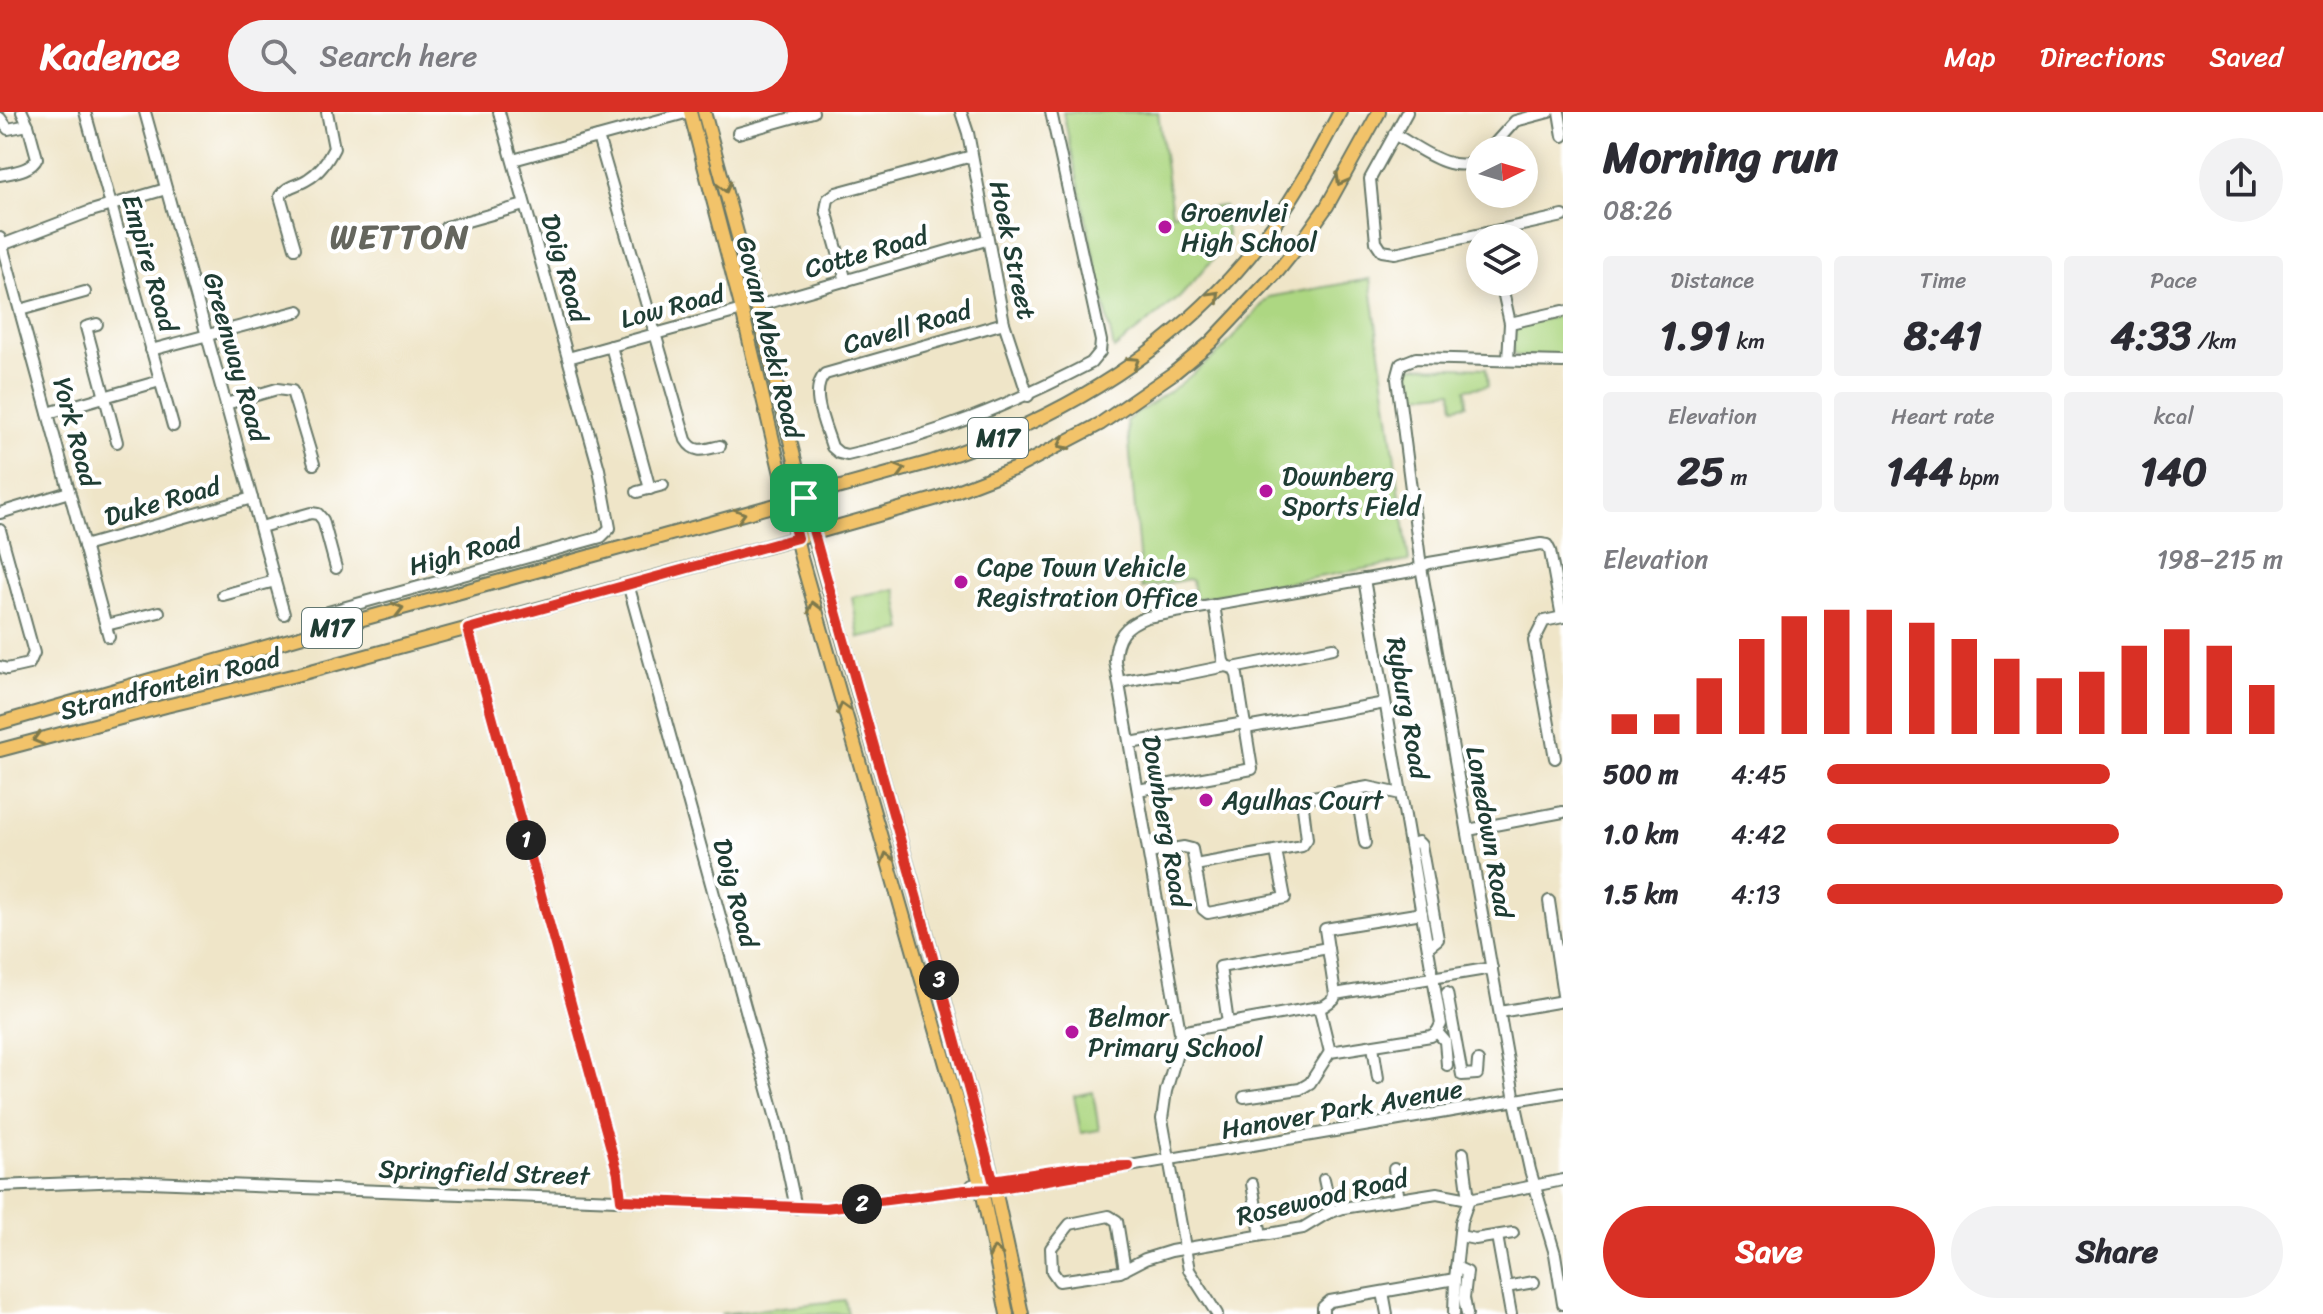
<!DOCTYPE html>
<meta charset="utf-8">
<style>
body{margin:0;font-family:Sriracha,sans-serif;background:#f2f2f3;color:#2b2b33;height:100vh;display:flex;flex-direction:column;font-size:30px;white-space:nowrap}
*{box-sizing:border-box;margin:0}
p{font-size:26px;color:#7c7c81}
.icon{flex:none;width:44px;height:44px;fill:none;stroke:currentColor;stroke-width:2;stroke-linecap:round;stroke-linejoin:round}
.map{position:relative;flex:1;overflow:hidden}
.sheet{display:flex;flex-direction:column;background:#fff;width:760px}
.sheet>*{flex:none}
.needle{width:52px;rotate:85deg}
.fabs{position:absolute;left:1466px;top:24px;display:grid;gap:16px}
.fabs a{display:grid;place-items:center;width:72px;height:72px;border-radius:50%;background:#fff;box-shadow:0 4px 20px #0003;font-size:40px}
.pin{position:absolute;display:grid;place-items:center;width:68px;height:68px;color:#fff;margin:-34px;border-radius:16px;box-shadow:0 4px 12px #0006}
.km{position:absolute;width:40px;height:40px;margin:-20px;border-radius:50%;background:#222;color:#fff;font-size:22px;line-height:40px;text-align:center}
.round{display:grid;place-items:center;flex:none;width:84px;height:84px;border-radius:42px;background:#f2f2f3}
.overview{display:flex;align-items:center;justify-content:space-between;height:136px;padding:0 40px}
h1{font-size:44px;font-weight:700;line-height:60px}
.figures{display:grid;grid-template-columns:repeat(3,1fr);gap:12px;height:136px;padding:8px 40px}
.figures div{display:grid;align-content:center;border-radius:8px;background:#f2f2f3;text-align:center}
.figures b{font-size:40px;font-weight:700}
.figures small{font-size:22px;font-weight:400}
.figures p{font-size:22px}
.chart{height:224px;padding:16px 40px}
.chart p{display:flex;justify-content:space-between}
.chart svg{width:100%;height:144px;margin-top:8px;stroke:#d93025;stroke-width:6}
.button{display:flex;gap:16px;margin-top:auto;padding:16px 40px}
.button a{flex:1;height:92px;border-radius:48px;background:#d93025;color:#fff;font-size:32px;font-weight:700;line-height:92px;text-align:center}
.button a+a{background:#f2f2f3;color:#2b2b33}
ul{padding:0 40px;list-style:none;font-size:26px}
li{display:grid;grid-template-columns:128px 96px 1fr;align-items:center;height:60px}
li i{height:20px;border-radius:10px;background:#d93025}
header{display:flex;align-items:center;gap:48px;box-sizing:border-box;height:112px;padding:0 40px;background:#d93025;color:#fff}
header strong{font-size:38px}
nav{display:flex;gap:44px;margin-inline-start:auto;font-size:28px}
.search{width:560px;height:72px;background:#f2f2f3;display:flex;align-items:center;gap:20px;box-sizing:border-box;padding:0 28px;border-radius:44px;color:#7c7c81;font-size:30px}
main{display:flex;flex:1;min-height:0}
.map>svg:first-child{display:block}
.green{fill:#add782;stroke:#668a5b;stroke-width:2}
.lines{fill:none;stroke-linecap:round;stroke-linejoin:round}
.minor-casing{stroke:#687868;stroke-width:14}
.major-casing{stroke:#687868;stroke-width:16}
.minor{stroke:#fff;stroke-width:10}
.major{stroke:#f2c36a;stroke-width:12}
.oneway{stroke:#7e794c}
.route-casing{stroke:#fff;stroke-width:16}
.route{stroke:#d93025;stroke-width:10}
.poi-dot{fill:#b5179e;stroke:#fff;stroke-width:3}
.labels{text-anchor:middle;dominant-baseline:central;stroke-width:8;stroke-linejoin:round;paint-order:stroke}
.shield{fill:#fff;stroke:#627771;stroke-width:2}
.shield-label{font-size:24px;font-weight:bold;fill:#1f3d34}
.poi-label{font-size:26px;fill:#1f3d34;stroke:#fff;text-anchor:start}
.street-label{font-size:26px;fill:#1f3d34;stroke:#fff}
.district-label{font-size:34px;font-weight:bold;letter-spacing:2px;fill:#65665e;stroke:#fff}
</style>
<header>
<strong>Kadence</strong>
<div class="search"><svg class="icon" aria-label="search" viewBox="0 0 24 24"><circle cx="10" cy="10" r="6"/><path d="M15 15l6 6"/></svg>Search here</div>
<nav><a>Map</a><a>Directions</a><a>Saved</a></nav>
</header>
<main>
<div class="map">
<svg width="1563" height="1202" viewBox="0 0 1563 1202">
<rect width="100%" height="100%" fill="#fff"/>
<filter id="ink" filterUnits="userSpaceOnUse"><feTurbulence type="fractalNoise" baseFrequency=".0125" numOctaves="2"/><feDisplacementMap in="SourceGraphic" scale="16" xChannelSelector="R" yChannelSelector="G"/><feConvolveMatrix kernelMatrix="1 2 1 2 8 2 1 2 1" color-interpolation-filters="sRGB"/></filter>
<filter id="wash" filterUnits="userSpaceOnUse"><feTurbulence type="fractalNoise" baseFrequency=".006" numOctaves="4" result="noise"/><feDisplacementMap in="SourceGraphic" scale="32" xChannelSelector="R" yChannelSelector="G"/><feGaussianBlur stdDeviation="1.8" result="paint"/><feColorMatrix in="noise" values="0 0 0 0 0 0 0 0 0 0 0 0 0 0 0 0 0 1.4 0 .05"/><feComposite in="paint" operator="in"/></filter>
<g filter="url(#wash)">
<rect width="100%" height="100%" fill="#efe5c8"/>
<g class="green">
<polygon points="1063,0 1158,0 1172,101 1224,94 1228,130 1180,185 1114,237"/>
<polygon points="1370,167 1409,449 1195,487 1192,469 1189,467 1142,476 1127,308 1179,273 1221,239 1269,185"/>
<polygon points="1563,203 1563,246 1517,244 1513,240 1515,214"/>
<polygon points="1412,254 1486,256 1488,274 1466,277 1467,293 1454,295 1452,279 1409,284 1406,263"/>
<polygon points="896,477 903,518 859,526 852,485"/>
<polygon points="1093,980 1099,1018 1081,1021 1074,984"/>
<polygon points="845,1188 848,1202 720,1202"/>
</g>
</g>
<g filter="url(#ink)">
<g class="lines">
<defs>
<g id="minor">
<polyline points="85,0 173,314"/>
<polyline points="145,0 284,502"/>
<polyline points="961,0 968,21 1004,211 1028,284"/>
<polyline points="1407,0 1370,67 1376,130 1382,139 1395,141 1563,104"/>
<polyline points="1559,0 1563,24"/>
<polyline points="0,6 8,17 28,13"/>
<polyline points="738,21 813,0"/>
<path d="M 1394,22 C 1418,35 1453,65 1480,47"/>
<path d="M 598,25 L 686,328 C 695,343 706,337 720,334"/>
<polyline points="1489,38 1515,9 1549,0"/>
<polyline points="513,48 689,0"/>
<path d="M 0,63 C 13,60 31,59 37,46 L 28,13 L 22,0"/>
<polyline points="446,115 524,93"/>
<polyline points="0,126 109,525"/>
<polyline points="2,133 91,99 166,77"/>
<path d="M 295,136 L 280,84 C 287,73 298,74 308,67 C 320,60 328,48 334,36 L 327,0"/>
<polyline points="846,169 826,98 828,87 836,81 972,44"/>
<polyline points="1501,170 1510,211 1508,248"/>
<polyline points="757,194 986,128"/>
<polyline points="20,198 85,180"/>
<path d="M 1004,211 L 825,262 C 808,279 826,315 832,335 L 839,341 L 847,343 C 935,324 1012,292 1091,251 L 1100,240 L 1101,229 L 1051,0"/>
<polyline points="1510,211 1563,199"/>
<polyline points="97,212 86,215 117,330"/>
<polyline points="611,234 650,377"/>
<polyline points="151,238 299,199"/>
<polyline points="568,246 742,198"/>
<polyline points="1563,250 1416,246 1401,252 1397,267 1421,455 1515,989 1530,1058 1555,1142 1563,1192"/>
<polyline points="226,292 277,277 292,279 314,352"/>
<polyline points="48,301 160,269"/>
<polyline points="637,380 663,373"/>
<polyline points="0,401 69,380"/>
<polyline points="261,415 311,401 318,402 323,408 336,456"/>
<polyline points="0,418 34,541 29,552 7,557 0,555"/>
<polyline points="84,434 252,386"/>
<polyline points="1364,467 1433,866 1441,912 1437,920"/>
<polyline points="630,479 780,1021 796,1096"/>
<polyline points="223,483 275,469"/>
<polyline points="328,500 601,425 610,416 599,357 499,0"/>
<polyline points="106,513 159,500"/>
<polyline points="468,517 618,1062 621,1088"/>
<polyline points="1233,556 1333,536"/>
<polyline points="1119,570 1157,563 1177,564 1226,554"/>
<polyline points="1246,616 1385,591"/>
<polyline points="1130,631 1245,611"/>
<polyline points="1555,646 1534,529 1544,509 1563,505"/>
<polyline points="1356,677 1365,731"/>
<polyline points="1138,678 1252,657 1237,563 1233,556 1226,554 1223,549 1214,493"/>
<polyline points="1468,718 1563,700"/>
<polyline points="1410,732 1418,730 1421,733 1438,827 1428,835"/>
<polyline points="1149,741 1184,735 1192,737 1203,797 1208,801 1285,786 1276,739"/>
<polyline points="1195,753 1302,734 1307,727 1302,687 1368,675 1401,682"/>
<polyline points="1549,789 1563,883"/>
<polyline points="1447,881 1462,963 1477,962 1478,949"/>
<polyline points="1335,882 1325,817 1422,801"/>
<polyline points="1335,882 1492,856"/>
<polyline points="1319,895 1330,940"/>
<polyline points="1500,900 1563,889"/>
<polyline points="1228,911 1220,855 1328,836"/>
<polyline points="1180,920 1324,894 1334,887 1335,882"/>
<polyline points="1437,920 1445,929 1447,953"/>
<polyline points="1373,934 1378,966"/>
<polyline points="1330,940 1431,924 1437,920"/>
<polyline points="1244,985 1300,977 1310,971 1330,940"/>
<polyline points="1394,1057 1399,1087"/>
<polyline points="1324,1067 1331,1099"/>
<polyline points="1252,1072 1261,1123"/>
<polyline points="972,1073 1010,1065 1103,1054"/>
<polyline points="0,1074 124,1069 825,1096 965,1078 995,1077 1563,980"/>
<polyline points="1460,1124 1475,1127 1513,1121"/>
<polyline points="1497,1124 1511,1202"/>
<polyline points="1456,1155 1467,1160 1464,1186 1467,1202"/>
<polyline points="1125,1158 1117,1109 1109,1104 1070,1112 1051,1136 1052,1159 1059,1169 1120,1160 1145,1147 1171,1139 1303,1116 1326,1102 1343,1096 1437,1081 1469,1087 1563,1068"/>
<polyline points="1506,1175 1534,1170"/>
<polyline points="1383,1180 1387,1202"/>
<path d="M 1217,1202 L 1189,1158 L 1162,1007 L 1166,979 L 1178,938 L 1180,920 L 1115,549 C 1115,525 1125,513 1147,505 L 1412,459 L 1429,451 L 1541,432 L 1547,433 L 1550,439 L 1562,505"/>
<polyline points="1323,1202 1323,1195 1330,1189 1455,1167"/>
<polyline points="1454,1202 1455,1167 1461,1110 1469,1087 1463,1041"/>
</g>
<g id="major">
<polyline points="690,0 742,198 801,446 982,1078 1007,1202"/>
<polyline points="704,0 757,194 813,422 919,794 993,1068 1022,1202"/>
<path d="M 0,611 L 352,510 L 931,350 C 1069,305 1190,230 1275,111 C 1300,76 1320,37 1340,0"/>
<polyline points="0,638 166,594 300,562 776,432 938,386 1016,356 1100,312 1175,260 1210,231 1278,159 1303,128 1327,94 1379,0"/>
</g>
</defs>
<use href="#minor" class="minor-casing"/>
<use href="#major" class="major-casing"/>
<use href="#minor" class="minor"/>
<use href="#major" class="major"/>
</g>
<defs><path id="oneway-chevron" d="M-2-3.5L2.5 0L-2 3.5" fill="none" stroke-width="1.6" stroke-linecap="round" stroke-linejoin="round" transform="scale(2)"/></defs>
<g class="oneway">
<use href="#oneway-chevron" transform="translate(1341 68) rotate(119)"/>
<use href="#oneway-chevron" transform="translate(725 75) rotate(75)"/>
<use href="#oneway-chevron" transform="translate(1215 184) rotate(-46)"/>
<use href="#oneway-chevron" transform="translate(1134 250) rotate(-33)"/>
<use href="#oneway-chevron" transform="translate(1063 332) rotate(152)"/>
<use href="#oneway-chevron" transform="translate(900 358) rotate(-16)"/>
<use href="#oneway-chevron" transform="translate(740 403) rotate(-16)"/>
<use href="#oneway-chevron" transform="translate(814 495) rotate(-105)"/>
<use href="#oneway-chevron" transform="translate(398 497) rotate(-15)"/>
<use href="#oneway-chevron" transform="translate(843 596) rotate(-106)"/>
<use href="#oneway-chevron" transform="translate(38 627) rotate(164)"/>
<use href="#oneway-chevron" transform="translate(887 746) rotate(-106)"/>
<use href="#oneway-chevron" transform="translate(995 1140) rotate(-102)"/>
</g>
</g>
<g class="lines" filter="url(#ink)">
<defs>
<polygon id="route" points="804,386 919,794 993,1068 1080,1055 1129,1054 995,1077 965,1078 825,1096 621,1088 618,1062 468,517 797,426 787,390"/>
</defs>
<use href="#route" class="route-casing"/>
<use href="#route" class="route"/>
</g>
<g class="poi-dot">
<circle cx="1165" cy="115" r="8"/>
<circle cx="1266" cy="379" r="8"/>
<circle cx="961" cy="470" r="8"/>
<circle cx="1206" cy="688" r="8"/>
<circle cx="1072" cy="920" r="8"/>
</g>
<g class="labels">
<g class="shield">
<rect x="968" y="306" width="60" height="40" rx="6"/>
<rect x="302" y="496" width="60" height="40" rx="6"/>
</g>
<g class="shield-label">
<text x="998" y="326">M17</text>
<text x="332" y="516">M17</text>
</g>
<g class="poi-label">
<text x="1181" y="100">Groenvlei<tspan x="1181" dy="30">High School</tspan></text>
<text x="1282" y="364">Downberg<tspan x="1282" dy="30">Sports Field</tspan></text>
<text x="977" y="455">Cape Town Vehicle<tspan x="977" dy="30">Registration Office</tspan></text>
<text x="1222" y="688">Agulhas Court</text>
<text x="1088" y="905">Belmor<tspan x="1088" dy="30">Primary School</tspan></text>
</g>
<g class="street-label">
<text transform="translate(1013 138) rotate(78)">Hoek Street</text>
<text transform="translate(866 140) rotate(-16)">Cotte Road</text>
<text transform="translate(150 151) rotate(74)">Empire Road</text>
<text transform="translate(565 156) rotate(74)">Doig Road</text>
<text transform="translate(672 194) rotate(-15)">Low Road</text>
<text transform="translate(907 215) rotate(-16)">Cavell Road</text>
<text transform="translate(770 225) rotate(76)">Govan Mbeki Road</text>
<text transform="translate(236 245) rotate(74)">Greenway Road</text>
<text transform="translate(76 320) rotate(75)">York Road</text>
<text transform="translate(162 389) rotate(-16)">Duke Road</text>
<text transform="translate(465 440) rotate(-15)">High Road</text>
<text transform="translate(170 572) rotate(-14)">Strandfontein Road</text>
<text transform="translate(1408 596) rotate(80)">Ryburg Road</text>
<text transform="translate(1166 709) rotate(80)">Downberg Road</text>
<text transform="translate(1490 720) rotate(80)">Lonedown Road</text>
<text transform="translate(736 781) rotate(75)">Doig Road</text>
<text transform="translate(1342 997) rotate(-10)">Hanover Park Avenue</text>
<text transform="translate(484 1060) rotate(2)">Springfield Street</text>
<text transform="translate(1322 1085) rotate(-13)">Rosewood Road</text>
</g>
<g class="district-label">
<text x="400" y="125">WETTON</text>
</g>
</g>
</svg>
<div class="fabs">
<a><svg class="needle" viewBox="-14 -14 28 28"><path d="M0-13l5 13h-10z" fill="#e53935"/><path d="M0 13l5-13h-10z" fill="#7c7c81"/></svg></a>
<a><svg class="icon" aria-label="layers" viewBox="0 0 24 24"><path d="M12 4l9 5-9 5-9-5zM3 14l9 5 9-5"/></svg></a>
</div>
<div class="pin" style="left:804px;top:386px;background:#1e9e55"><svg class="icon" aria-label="arrive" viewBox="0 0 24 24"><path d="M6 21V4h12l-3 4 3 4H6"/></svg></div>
<b class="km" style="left:526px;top:728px">1</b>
<b class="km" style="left:862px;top:1092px">2</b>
<b class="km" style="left:939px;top:868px">3</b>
</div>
<section class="sheet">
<div class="overview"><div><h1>Morning run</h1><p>08:26</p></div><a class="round"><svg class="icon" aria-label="share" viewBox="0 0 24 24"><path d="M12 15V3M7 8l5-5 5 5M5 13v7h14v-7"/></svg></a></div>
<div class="figures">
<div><p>Distance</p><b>1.91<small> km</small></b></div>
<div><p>Time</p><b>8:41</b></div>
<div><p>Pace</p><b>4:33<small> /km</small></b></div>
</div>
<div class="figures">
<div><p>Elevation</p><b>25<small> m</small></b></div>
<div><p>Heart rate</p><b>144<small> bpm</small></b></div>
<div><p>kcal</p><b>140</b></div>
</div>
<div class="chart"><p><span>Elevation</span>198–215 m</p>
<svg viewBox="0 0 160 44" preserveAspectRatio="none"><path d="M5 44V38M15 44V38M25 44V27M35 44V15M45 44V8M55 44V6M65 44V6M75 44V10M85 44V15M95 44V21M105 44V27M115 44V25M125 44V17M135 44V12M145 44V17M155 44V29"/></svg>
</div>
<ul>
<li><b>500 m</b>4:45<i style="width:62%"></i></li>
<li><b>1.0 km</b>4:42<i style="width:64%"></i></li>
<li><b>1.5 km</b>4:13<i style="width:100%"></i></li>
</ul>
<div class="button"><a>Save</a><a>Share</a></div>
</section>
</main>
